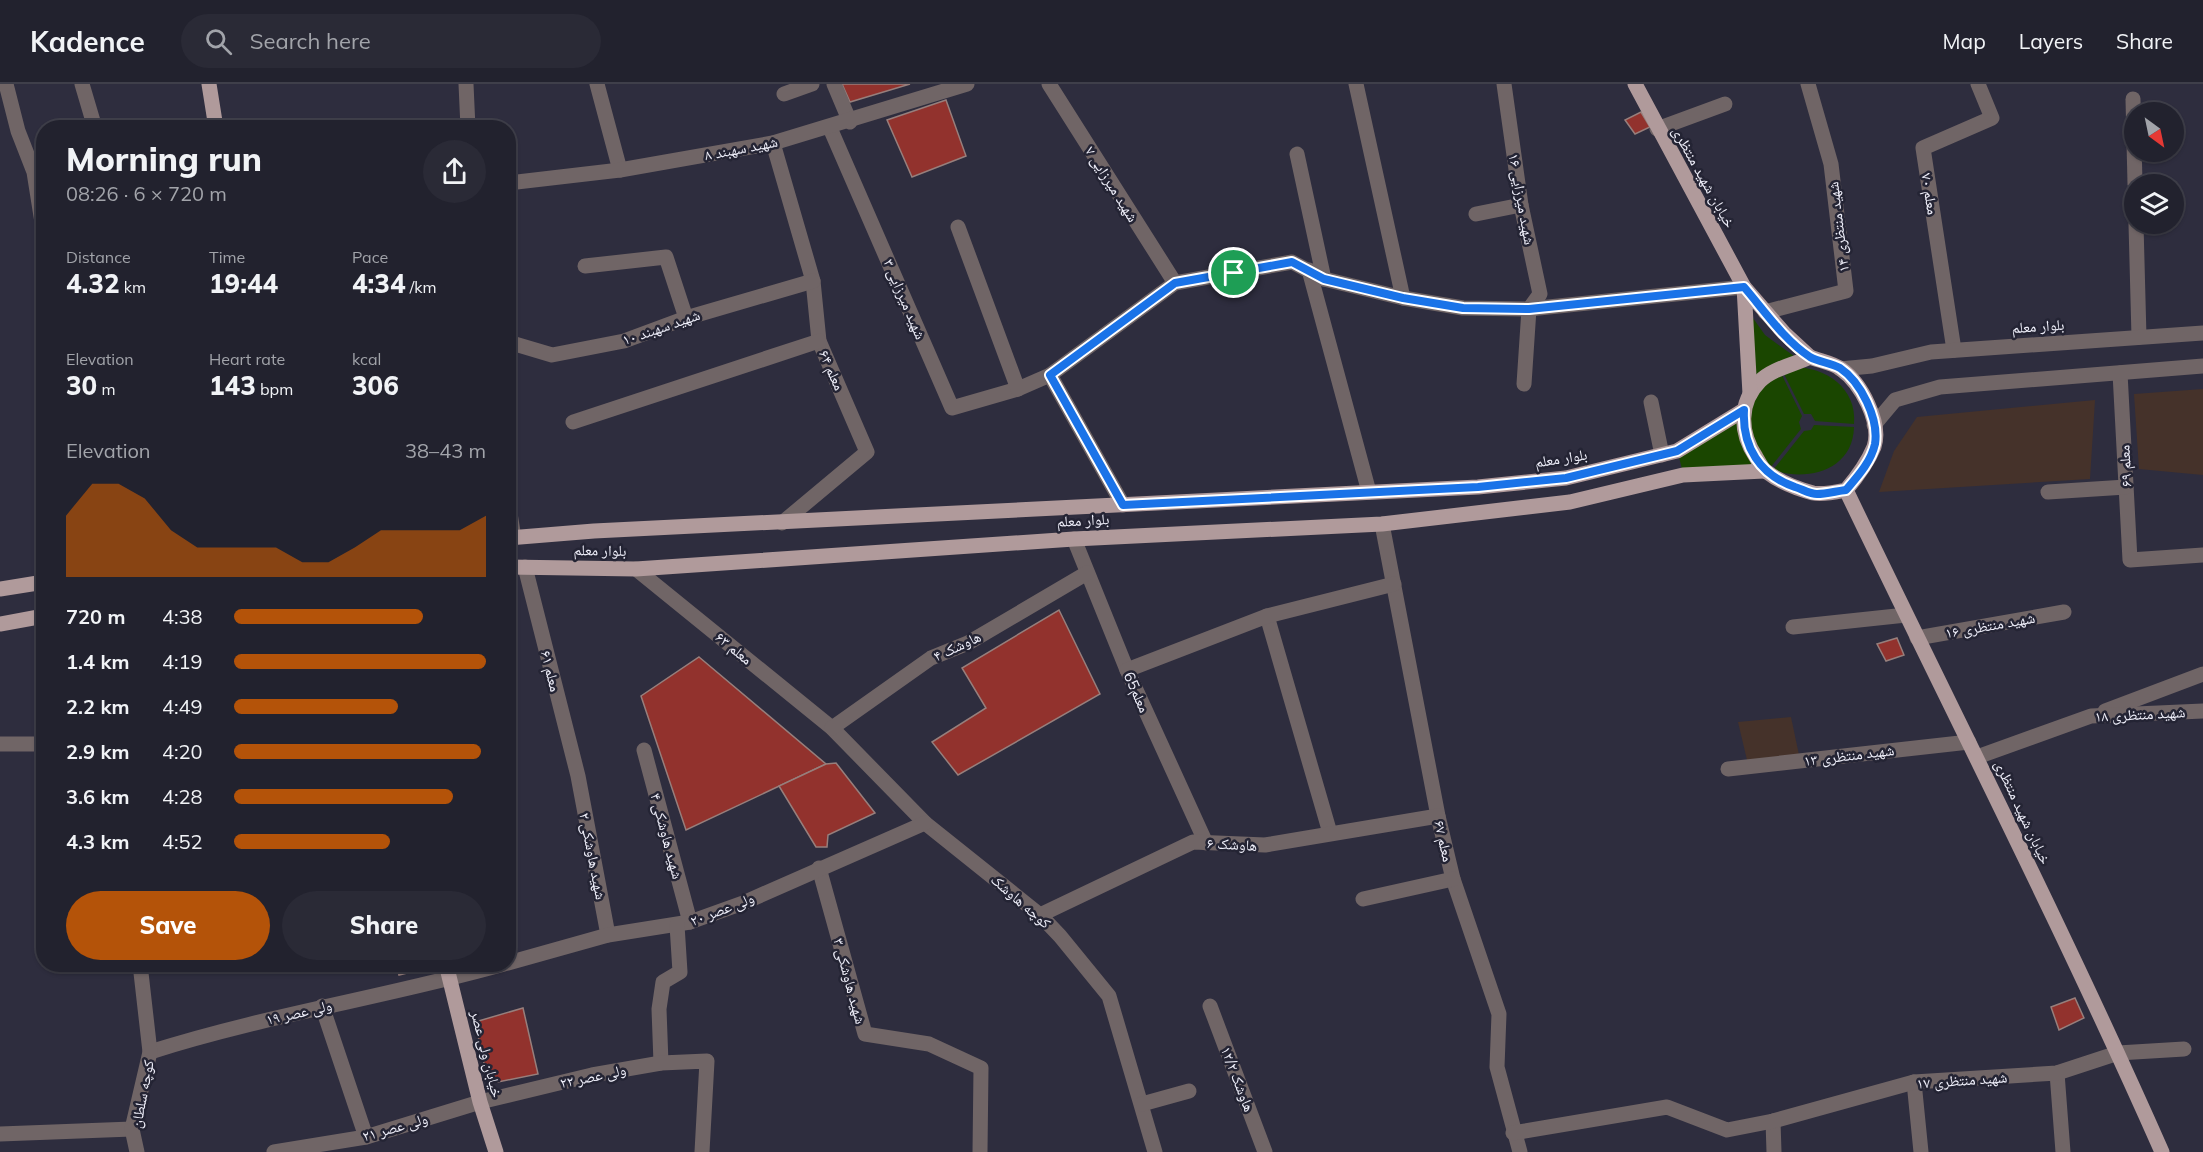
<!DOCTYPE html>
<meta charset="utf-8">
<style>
body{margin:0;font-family:Mulish,"Noto Naskh Arabic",sans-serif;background:#2a2a36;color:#f1f3f6;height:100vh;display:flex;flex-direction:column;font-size:22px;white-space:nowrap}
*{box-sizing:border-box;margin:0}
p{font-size:20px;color:#a2a4aa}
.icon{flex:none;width:33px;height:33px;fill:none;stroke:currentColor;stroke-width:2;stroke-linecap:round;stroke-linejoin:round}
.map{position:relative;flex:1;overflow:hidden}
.sheet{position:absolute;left:36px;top:36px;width:480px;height:852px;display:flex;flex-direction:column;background:#22222e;border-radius:24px;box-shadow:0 2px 4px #0004,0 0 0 2px #3f3f4a}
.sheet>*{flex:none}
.needle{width:39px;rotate:147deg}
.controls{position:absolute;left:2124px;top:18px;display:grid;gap:12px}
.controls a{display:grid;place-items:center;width:60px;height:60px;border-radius:50%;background:#22222e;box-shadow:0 2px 4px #0004,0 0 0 2px #3f3f4a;font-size:30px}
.pin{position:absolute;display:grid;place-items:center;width:51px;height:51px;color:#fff;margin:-26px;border:3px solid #fff;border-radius:50%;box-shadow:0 2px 6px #0007}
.round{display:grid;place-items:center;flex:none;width:63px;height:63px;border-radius:32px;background:#2a2a36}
.overview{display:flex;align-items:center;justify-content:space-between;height:102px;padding:0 30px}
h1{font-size:33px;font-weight:800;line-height:45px}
.metrics{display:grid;grid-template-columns:repeat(3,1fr);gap:9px;height:102px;padding:6px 30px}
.metrics div{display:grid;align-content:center}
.metrics b{font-size:26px;font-weight:800}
.metrics small{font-size:16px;font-weight:400}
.metrics p{font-size:16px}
.chart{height:168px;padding:12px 30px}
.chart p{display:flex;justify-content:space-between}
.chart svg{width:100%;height:108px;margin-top:6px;fill:#b45309;opacity:.7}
.button{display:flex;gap:12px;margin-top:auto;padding:12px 30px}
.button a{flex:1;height:69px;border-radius:36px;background:#b45309;color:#fff;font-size:24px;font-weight:800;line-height:69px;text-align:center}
.button a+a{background:#2a2a36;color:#f1f3f6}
ul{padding:0 30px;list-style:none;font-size:20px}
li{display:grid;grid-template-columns:96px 72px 1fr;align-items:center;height:45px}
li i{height:15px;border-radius:8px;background:#b45309}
header{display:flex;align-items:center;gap:36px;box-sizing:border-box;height:84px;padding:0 30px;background:#22222e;border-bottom:2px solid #3f3f4a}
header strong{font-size:28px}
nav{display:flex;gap:33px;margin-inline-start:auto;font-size:21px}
.search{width:420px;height:54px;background:#2a2a36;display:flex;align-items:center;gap:15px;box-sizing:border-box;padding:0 21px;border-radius:33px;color:#a2a4aa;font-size:22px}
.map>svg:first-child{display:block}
.education{fill:#45322a}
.green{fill:#1a4600}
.building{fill:#92322d;stroke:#977f7c;stroke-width:1.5}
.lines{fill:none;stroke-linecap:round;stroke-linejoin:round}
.minor{stroke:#706566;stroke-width:15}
.major{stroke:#b09a9b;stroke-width:15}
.route-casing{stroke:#fff;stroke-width:12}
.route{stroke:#1a73e8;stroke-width:8}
.labels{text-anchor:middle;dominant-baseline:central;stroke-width:5;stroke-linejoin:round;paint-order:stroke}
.street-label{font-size:15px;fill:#efeffa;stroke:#242434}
</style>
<header>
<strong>Kadence</strong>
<div class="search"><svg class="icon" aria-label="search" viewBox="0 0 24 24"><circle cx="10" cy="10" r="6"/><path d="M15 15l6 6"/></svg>Search here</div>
<nav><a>Map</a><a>Layers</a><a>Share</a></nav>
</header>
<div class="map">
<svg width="2203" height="1068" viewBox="0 0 2203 1068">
<rect width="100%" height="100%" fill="#2e2d3e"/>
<g class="education">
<polygon points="2203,305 2203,391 2139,385 2134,310"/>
<polygon points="2095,316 2090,395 1879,408 1894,367 1917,333"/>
<polygon points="1791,633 1799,671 1747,676 1738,638"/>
</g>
<g class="green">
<polygon points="1738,213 1765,251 1805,280 1751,305"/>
<path d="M 1793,283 C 1826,283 1857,304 1854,340 L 1815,337 L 1811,330 L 1804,330 L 1782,286 Z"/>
<polygon points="1780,287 1802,332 1799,338 1801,345 1770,384 1758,375 1745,326 1752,310"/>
<polygon points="1742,329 1767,386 1683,389 1678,369"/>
<path d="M 1814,341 L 1854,343 C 1853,387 1806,398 1773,386 L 1804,347 L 1811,346 Z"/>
</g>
<g class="building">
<polygon points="842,0 910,0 850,18"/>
<polygon points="946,16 966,72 912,93 887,36"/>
<polygon points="1641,28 1650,43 1635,50 1625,36"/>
<polygon points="1059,526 1100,610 958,691 932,658 986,624 962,584"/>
<polygon points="1897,554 1904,571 1886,577 1877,560"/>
<polygon points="699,573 826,680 686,746 641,612"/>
<polygon points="836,679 875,729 828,751 827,763 816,763 779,702 826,680"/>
<polygon points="396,880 426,880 427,884 399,891"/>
<polygon points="2075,914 2084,934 2059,946 2051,923"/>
<polygon points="523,924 538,990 498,998 486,988 475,938"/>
</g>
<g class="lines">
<g class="minor">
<polyline points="6,0 18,47 34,88 44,151"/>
<polyline points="82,0 95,44"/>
<polyline points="466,0 468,44"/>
<polyline points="597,0 620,86"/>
<polyline points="834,0 850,38"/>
<polyline points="1049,0 1175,199"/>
<polyline points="1356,0 1403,214"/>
<polyline points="1504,0 1521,121 1540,210 1529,225 1524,300"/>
<polyline points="784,10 812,0"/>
<polyline points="2133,15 2135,100"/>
<polyline points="198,44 215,40"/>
<polyline points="830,44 952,324 1018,305"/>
<polyline points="1657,45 1725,20"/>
<polyline points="773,59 813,197 819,257 867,368 782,439"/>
<polyline points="1297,70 1324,195"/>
<polyline points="508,99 620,86 773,59 967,0"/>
<polyline points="1476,130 1521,121"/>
<polyline points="2136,140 2139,253"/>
<polyline points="958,143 1018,305 1050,291"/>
<polyline points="585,182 666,173 686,234"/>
<polyline points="1309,186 1369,408"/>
<polyline points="1765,228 1846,207 1831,80 1808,0"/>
<polyline points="508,258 552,271 624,257 686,234 813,197"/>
<polyline points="1954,266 1923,64 1992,34 1978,0"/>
<polyline points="1840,285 1872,282 1931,268 2203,249"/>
<polyline points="2120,289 2130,476 2203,471"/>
<polyline points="1651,318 1662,371"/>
<polyline points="573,338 819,257"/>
<polyline points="1874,341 1895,316 1940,303 2203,282"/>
<polyline points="2048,408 2126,403"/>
<polyline points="508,417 514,454"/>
<polyline points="1123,421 1050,291 1175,199 1292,178 1324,195 1403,214 1463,224 1529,225 1744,203"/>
<polyline points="1382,440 1438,732 1453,795 1499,930 1497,983 1520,1068"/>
<polyline points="1074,455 1127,586 1206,759"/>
<polyline points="525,483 578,692 608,851"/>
<polyline points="636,485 832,644 925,739 1040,831 1060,852 1109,912 1155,1068"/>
<polyline points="1267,532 1330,749"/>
<polyline points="1793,543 1906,531"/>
<polyline points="1917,554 2064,528"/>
<polyline points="1127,586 1267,532 1394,500"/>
<polyline points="2105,627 2203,590"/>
<polyline points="832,644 931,574 968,559 1087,489"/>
<polyline points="0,660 44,660"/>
<polyline points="644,666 690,838"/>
<polyline points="1977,673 2091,632 2203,627"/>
<polyline points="1728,685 1969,658"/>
<polyline points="819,784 865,950 929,960 981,984 980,1068"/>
<polyline points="1363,815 1453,795"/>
<polyline points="1040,831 1193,758 1265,761 1438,732"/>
<polyline points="508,879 608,851 690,838 743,819 925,739"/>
<polyline points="322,922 366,1053"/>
<polyline points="1210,922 1265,1068"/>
<path d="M 150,968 C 266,931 387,913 504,880"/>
<polyline points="661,979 659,925 663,898 680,888 677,841"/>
<polyline points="2057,989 2063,1068"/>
<polyline points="1914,998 1921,1068"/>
<polyline points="1142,1020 1189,1007"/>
<polyline points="1773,1037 1774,1068"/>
<polyline points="1513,1049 1667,1023 1727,1046 1773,1037 1914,998 2057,989 2118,969 2184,965"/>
<polyline points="0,1050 132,1045"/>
<polyline points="137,1068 132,1045 150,968 140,880"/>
<polyline points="274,1068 366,1053 480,1018 592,991 661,979 707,977 702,1068"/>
</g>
<g class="major">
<polyline points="209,0 216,44"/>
<polyline points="1635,0 1744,203"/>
<path d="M 1810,273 C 1820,277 1833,279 1841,285 C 1861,299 1882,339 1874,363 C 1867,380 1857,393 1846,406 C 1836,408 1823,411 1813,409 C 1798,405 1780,398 1767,388 C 1762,385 1759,378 1756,373 C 1740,349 1738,319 1760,297 C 1773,284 1794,281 1810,273 Z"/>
<polyline points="1750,310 1744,203 1784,249 1810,273"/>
<path d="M 1846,406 C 1952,627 2063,844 2162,1068"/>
<polyline points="508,454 594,447 1478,403 1566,394 1677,367 1744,326"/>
<polyline points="508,483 636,485 1074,455 1382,440 1570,418 1683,391 1764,387"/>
<polyline points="0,505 44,498"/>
<polyline points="0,540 44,532"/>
<polyline points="446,880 480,1018 496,1068"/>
</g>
</g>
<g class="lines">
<defs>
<path id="route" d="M 1292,178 L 1324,195 L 1403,214 L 1463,224 L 1529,225 L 1744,203 C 1764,226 1784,256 1810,273 C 1819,278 1831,279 1840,284 C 1861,298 1879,335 1875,360 C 1871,378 1857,393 1846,406 C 1837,407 1826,410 1817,410 C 1810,410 1802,405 1795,403 C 1760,391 1742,363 1744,326 L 1677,367 L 1566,394 L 1478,403 L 1123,421 L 1050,291 L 1175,199 Z"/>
</defs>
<use href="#route" class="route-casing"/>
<use href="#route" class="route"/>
</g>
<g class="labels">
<g class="street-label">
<text transform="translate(741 64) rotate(-11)">شهید سهبند ۸</text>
<text transform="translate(1704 93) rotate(61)">خیابان شهید منتظری</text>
<text transform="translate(1112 100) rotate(58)">شهید میرزایی ۷</text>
<text transform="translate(1930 110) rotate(81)">معلم ۷۰</text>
<text transform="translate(1522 115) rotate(80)">شهید میرزایی ۱۶</text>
<text transform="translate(1838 143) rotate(-97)">شهید منتظری ۱۴</text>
<text transform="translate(905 215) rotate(67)">شهید میرزایی ۳</text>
<text transform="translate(2038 242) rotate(-4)">بلوار معلم</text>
<text transform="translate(661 243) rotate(-19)">شهید سهبند ۱۰</text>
<text transform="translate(832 286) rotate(66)">معلم ۶۴</text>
<text transform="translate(1561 374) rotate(-9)">بلوار معلم</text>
<text transform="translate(2125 382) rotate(-93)">معلم ۶۹</text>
<text transform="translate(1083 436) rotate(-3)">بلوار معلم</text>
<text transform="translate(600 466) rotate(1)">بلوار معلم</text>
<text transform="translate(1990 541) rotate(-10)">شهید منتظری ۱۶</text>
<text transform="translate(957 562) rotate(-25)">هاوشک ۴</text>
<text transform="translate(734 564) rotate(39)">معلم ۶۳</text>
<text transform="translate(551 587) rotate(76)">معلم ۶۱</text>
<text transform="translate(1137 608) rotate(66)">معلم65</text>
<text transform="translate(2140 630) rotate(-3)">شهید منتظری ۱۸</text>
<text transform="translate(1849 671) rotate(-7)">شهید منتظری ۱۳</text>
<text transform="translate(2023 728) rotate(65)">خیابان شهید منتظری</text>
<text transform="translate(667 752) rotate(75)">شهید هاوشکی ۴</text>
<text transform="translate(1444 757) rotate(77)">معلم ۶۷</text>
<text transform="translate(1232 760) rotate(3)">هاوشک ۶</text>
<text transform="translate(593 772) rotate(79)">شهید هاوشکی ۲</text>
<text transform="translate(1021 817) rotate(41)">کوچه هاوشک</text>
<text transform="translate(722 825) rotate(-21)">ولی عصر ۲۰</text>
<text transform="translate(850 897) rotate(75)">شهید هاوشکی ۳</text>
<text transform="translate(299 928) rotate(-13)">ولی عصر ۱۹</text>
<text transform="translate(487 970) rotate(76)">خیابان ولی عصر</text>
<text transform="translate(593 992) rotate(-12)">ولی عصر ۲۲</text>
<text transform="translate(1238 995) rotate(69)">هاوشک ۱۲/۲</text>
<text transform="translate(1962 996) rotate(-4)">شهید منتظری ۱۷</text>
<text transform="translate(142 1010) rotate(-79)">کوچه سلطان</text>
<text transform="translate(395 1043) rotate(-16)">ولی عصر ۲۱</text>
</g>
</g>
</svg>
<div class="controls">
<a><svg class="needle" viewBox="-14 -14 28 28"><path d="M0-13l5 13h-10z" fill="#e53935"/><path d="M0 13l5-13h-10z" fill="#a2a4aa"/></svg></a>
<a><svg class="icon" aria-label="layers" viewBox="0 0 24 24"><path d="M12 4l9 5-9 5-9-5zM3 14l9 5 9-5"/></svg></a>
</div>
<div class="pin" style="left:1234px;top:189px;background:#1e9e55"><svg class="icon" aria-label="arrive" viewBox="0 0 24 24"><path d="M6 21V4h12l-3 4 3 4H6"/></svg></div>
<section class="sheet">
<div class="overview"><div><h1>Morning run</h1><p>08:26 · 6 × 720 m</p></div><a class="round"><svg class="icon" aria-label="share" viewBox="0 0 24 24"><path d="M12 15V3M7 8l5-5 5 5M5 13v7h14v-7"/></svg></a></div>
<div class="metrics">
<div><p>Distance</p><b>4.32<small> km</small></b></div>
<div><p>Time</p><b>19:44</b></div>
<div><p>Pace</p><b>4:34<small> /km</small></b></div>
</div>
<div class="metrics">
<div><p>Elevation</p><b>30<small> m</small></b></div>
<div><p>Heart rate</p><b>143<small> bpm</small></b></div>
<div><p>kcal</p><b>306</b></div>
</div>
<div class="chart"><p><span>Elevation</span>38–43 m</p>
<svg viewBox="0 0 160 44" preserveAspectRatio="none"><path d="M0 44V19L10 6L20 6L30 12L40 25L50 32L60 32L70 32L80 32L90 38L100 38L110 32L120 25L130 25L140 25L150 25L160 19V44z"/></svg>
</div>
<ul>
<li><b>720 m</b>4:38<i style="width:75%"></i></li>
<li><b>1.4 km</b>4:19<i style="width:100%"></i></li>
<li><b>2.2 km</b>4:49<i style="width:65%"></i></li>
<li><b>2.9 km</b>4:20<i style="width:98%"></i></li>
<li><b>3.6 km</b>4:28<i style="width:87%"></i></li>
<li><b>4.3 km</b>4:52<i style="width:62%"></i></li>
</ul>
<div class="button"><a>Save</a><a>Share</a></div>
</section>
</div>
